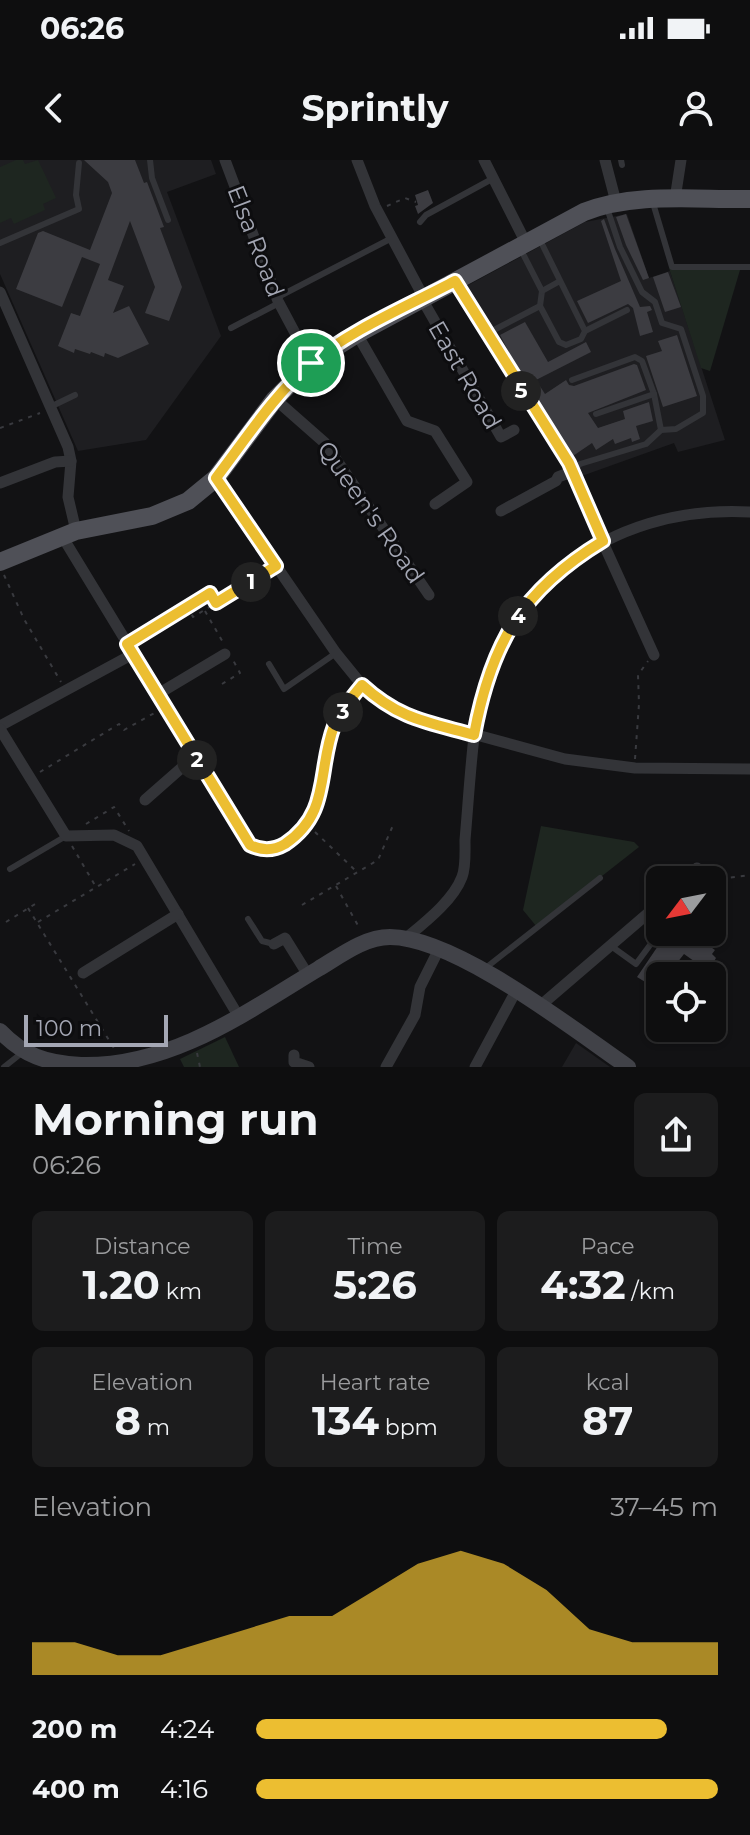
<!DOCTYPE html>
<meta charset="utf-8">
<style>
body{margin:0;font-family:Montserrat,sans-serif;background:#1c1c1d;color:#f1f3f6;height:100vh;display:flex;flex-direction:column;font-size:30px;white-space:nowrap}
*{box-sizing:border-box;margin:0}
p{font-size:26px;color:#9b9c9e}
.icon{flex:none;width:44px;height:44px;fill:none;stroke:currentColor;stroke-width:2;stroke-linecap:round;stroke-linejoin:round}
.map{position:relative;height:907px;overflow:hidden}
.side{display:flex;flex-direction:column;background:#0e0e0f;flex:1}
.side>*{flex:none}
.needle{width:52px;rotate:238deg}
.buttons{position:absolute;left:646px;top:706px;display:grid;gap:16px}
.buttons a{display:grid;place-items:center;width:80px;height:80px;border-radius:12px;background:#0e0e0f;box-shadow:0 2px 6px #0004,0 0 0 2px #2e2e2f;font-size:40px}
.scale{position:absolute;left:24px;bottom:20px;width:144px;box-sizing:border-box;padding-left:8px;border:4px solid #a4a7b4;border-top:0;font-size:22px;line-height:28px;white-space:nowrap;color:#a4a7b4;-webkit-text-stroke:6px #0d0d0f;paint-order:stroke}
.pin{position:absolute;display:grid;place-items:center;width:68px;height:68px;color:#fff;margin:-34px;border:4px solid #fff;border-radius:50%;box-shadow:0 2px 8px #0007}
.km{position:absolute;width:40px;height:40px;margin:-20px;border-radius:50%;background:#222;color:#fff;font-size:22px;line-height:40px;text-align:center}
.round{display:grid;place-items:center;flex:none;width:84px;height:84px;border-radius:12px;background:#1c1c1d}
.head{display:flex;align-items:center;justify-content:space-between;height:136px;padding:0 32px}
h1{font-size:44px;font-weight:700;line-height:60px}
.stats{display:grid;grid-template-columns:repeat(3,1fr);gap:12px;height:136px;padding:8px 32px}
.stats div{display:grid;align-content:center;border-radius:12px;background:#1c1c1d;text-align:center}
.stats b{font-size:40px;font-weight:700}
.stats small{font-size:22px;font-weight:400}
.stats p{font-size:22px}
.chart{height:224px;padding:16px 32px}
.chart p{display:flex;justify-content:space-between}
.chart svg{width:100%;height:144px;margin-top:8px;fill:#ecbe31;opacity:.7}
ul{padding:0 32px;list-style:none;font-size:26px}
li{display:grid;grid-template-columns:128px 96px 1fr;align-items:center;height:60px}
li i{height:20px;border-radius:10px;background:#ecbe31}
.status{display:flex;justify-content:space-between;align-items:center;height:56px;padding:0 40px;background:#0e0e0f;direction:ltr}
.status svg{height:22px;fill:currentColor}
header{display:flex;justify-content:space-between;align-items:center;height:104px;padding:0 32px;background:#0e0e0f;font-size:36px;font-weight:700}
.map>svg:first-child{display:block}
.built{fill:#1e1e21}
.green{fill:#1e2620}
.building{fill:#3c3c41}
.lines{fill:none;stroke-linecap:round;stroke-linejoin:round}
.path{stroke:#393a3f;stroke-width:2;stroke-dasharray:4 6;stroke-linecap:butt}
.lane{stroke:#333438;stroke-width:6}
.street{stroke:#333438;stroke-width:11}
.secondary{stroke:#414248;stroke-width:16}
.primary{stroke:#4f5057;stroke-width:18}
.route-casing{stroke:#fff;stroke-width:16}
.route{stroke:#ecbe31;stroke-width:10}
.labels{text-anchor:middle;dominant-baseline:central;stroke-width:6;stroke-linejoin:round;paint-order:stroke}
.street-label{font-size:24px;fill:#a4a7b4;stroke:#0d0d0f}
</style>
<div class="status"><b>06:26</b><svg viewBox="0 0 49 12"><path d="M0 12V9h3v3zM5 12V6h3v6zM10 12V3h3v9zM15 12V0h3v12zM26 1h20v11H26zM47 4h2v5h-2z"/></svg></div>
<header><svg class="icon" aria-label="back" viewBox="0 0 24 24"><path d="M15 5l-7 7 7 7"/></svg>Sprintly<svg class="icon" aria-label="person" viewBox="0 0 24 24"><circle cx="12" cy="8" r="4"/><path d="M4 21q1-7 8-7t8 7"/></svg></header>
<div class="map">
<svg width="750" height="907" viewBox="0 0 750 907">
<rect width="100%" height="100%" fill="#121214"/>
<g class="built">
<polygon points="0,0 211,0 216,14 167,32 221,176 146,280 78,291 0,114"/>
<polygon points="627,54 649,118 670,111 725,280 678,292 674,283 579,317 579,302 571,303 523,231 463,128 585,62"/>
<polygon points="576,883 610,907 562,907"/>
</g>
<g class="green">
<polygon points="16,0 23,0 25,4 38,0 56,38 43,44 45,50 14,64 11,58 0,63 0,7"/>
<polygon points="669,108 740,110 710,211 701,208"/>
<polygon points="541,666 634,682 639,687 537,767 523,750"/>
<polygon points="225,877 239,907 184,907 180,899"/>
</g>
<g class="building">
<polygon points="84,0 135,0 144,23 147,22 164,67 160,68 182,127 169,161 145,153 155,127 130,61 108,120 124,126 113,153 129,146 149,184 118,198 105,193 104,197 91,192 90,194 75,189 74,193 58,186 71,153 80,156 100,104 82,97 62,147 16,129 38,73 43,71 90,90 112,33 108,22"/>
<polygon points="428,30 433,43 418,54 415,46 418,45 415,35"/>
<polygon points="626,54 649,118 643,120 626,85 616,57"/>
<polygon points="604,59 615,89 640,147 650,146 652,150 647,152 653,172 640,176 633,148 628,144 588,163 577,141 621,121 601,61"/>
<polygon points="668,112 681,147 665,152 653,117"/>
<polygon points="525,162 548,202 586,182 591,192 536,220 545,234 566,220 569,225 574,226 634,204 637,205 646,230 588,253 598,268 625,259 623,251 649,242 653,261 636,266 640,279 632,282 631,278 615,284 613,279 596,290 592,283 570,298 524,228 527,227 500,175"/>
<polygon points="677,175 697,236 663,247 646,196 662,191 658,181"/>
<polygon points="660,757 660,772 703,772 698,778 715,790 712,794 716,798 708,811 684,794 673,808 676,810 672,816 660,816 660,831 637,817 660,783 657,777 648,774"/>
</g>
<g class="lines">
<g class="path">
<polyline points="387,46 405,38 416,42"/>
<polyline points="462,132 483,167"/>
<polyline points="491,180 568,303"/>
<polyline points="0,268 40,253"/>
<polyline points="4,415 24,459 61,522"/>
<polyline points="187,446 193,457 268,411"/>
<polyline points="205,451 224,484"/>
<polyline points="135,479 210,433 214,441"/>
<polyline points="222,524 240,513 233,500"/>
<polyline points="635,599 639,544 638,515 648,501"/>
<polyline points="40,612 119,564 124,570 158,551"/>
<polyline points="86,664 114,647 129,671"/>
<polyline points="315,672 356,711"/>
<polyline points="72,686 96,727"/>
<polyline points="711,720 750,715"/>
<polyline points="336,726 360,769"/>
<polyline points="302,745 378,700 394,663"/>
<polyline points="28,748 115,890"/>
<polyline points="6,762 40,741"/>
<polyline points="38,762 135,704"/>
<polyline points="197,893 200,907"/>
</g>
<g class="lane">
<polyline points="150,0 152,18 168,60"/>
<polyline points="621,0 622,5"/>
<polyline points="653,43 672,107 750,107"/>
<polyline points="420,62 426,55 492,19"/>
<polyline points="540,80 585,171 581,179 566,185 559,182 540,146 542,131 560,121"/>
<polyline points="0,83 79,49 76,35 79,3"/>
<polyline points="521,90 542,131"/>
<polyline points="278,137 392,78"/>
<polyline points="231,168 279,143"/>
<polyline points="492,171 540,146"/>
<polyline points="585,171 627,150"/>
<polyline points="572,220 635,197 642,201 654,234 661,270"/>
<polyline points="50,247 75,235"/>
<polyline points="596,254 654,234"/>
<polyline points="571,312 580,304 646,284 661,270 676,269 703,253 703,236 681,169 662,163 655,142 642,132 620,87 607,48"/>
<polyline points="269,504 284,529 336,493"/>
<polyline points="10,709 66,676"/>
<polyline points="248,759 262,781 274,784"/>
<polyline points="611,786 636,804 653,781"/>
<polyline points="483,810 600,718"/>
<polyline points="4,907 23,892"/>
</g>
<g class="street">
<polyline points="225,0 278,141 311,203"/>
<polyline points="357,0 375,46 424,138"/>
<polyline points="484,0 526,83"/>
<polyline points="605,0 616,42"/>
<polyline points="675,39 681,0"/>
<polyline points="0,132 68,287 71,301 68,337 76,371"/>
<polyline points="422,139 501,277 514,270"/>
<polyline points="357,174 407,261 435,271 467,322 435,344"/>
<polyline points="275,239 325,283 429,435"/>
<polyline points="216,318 336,493 362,525 379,540 403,555 565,599 635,608 750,609"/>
<polyline points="0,323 55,302 71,301"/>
<polyline points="501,351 556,321 558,317 571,312 654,495"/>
<path d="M 62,376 L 250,685 C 262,691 273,691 285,684 C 331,653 317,611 334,567 C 340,552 352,537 362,525"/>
<polyline points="158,534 225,494"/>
<polyline points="0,566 133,494"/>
<polyline points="0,569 66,676 114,675 137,686 239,857"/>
<polyline points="145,640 195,596"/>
<polyline points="687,720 697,708"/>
<path d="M 405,779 C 424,763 453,741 462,717 C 466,707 465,691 465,680 C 468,646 470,611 474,577 C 491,433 607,344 750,352"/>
<polyline points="274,784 285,778 308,815"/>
<polyline points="83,813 178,754"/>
<polyline points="540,846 660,743"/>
<polyline points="294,895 294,902 309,907"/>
<polyline points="386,907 415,855 420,827 439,789"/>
<polyline points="475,907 516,831"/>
</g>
<path class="secondary" d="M 0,871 C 24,896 46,903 81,905 C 171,907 245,853 318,809 C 340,796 364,777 390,777 C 455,777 573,869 628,907"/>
<path class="primary" d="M 0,402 L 76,371 L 152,356 L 188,341 L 216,318 L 275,239 L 311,203 L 357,174 L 584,52 C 635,32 696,40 750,39"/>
</g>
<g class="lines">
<defs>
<path id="route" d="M 455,121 L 569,303 L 603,381 C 522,430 491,483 474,575 C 427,562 399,559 362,525 C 352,537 340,552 334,566 C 317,611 331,653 285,684 C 273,691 262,691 250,685 L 127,484 L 210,433 L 216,443 L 276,406 L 216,318 C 246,279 273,236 310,204 C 348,171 410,145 455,121 Z"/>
</defs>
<use href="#route" class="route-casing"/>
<use href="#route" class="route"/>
</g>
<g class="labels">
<g class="street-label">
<text transform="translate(256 81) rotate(69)">Elsa Road</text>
<text transform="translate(465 215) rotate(60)">East Road</text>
<text transform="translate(371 352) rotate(55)">Queen's Road</text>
</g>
</g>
</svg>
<div class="buttons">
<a><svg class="needle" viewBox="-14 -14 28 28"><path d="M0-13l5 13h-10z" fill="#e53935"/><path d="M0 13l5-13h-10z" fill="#9b9c9e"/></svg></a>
<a><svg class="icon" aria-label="locate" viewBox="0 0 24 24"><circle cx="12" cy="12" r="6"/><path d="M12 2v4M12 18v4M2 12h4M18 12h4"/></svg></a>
</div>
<div class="scale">100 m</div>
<div class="pin" style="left:311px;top:203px;background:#1e9e55"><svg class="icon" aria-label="arrive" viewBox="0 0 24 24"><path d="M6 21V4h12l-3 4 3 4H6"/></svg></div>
<b class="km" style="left:251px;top:422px">1</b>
<b class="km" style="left:197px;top:600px">2</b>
<b class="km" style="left:343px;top:552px">3</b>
<b class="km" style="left:518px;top:456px">4</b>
<b class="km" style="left:521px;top:231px">5</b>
</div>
<section class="side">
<div class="head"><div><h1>Morning run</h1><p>06:26</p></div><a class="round"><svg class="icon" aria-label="share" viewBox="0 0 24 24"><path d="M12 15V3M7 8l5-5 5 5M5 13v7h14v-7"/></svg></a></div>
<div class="stats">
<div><p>Distance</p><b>1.20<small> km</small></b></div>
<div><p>Time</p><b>5:26</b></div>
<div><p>Pace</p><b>4:32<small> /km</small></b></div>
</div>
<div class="stats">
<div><p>Elevation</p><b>8<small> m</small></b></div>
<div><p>Heart rate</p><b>134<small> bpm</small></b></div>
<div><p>kcal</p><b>87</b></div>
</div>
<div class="chart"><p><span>Elevation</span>37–45 m</p>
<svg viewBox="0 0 160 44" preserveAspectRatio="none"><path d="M0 44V34L10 34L20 38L30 38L40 34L50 30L60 26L70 26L80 18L90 10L100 6L110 10L120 18L130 30L140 34L150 34L160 34V44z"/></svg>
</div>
<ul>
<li><b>200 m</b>4:24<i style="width:89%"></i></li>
<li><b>400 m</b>4:16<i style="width:100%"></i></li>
</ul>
</section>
